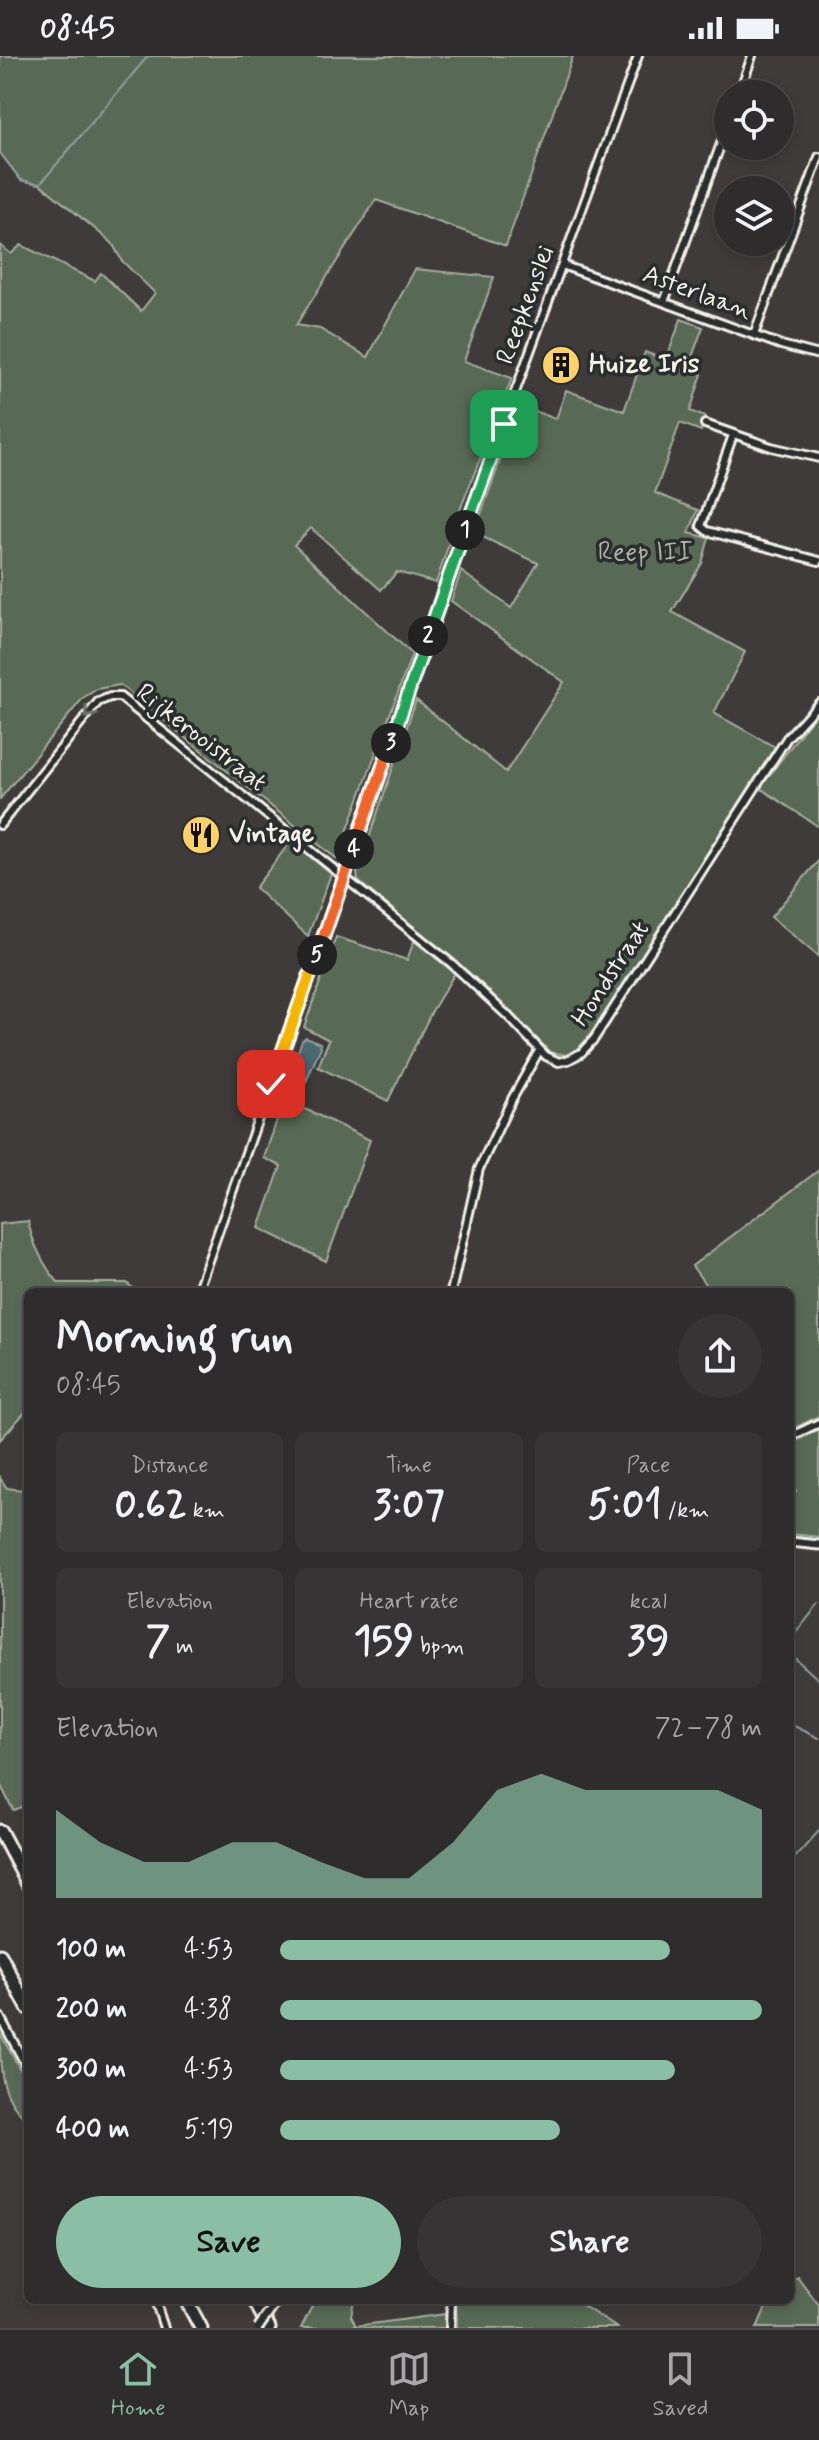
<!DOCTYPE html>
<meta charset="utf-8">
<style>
body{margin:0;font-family:Mynerve,sans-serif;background:#363434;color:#f1f3f6;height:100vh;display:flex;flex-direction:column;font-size:30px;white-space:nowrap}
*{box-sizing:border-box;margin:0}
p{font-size:26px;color:#a7a7a9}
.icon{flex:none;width:44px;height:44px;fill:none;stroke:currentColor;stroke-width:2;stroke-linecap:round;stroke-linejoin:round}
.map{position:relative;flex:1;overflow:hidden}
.panel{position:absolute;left:24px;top:1232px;width:770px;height:1016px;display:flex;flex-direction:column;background:#2e2c2c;border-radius:12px;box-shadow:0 4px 12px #0003,0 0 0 2px #494848}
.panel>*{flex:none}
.controls{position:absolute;left:714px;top:24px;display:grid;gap:16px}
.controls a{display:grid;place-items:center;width:80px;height:80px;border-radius:50%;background:#2e2c2c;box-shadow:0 4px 12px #0003,0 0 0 2px #494848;font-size:40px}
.pin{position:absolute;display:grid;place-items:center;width:68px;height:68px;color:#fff;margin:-34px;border-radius:16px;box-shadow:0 4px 12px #0006}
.km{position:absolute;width:40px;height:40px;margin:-20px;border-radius:50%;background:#222;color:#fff;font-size:22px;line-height:40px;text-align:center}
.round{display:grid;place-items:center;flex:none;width:84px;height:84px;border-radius:42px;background:#363434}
.headline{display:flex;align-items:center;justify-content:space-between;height:136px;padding:0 32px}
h1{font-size:44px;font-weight:700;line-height:60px}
.stats{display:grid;grid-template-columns:repeat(3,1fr);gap:12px;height:136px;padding:8px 32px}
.stats div{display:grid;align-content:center;border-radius:12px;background:#363434;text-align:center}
.stats b{font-size:40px;font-weight:700}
.stats small{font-size:22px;font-weight:400}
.stats p{font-size:22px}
.chart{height:224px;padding:16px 32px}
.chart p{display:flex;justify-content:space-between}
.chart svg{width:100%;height:144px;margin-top:8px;fill:#8abfa5;opacity:.7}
.button{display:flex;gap:16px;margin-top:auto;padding:16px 32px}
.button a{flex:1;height:92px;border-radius:48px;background:#8abfa5;color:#111;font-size:32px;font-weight:700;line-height:92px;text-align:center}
.button a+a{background:#363434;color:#f1f3f6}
ul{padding:0 32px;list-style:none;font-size:26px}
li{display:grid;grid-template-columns:128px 96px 1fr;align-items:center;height:60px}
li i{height:20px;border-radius:10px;background:#8abfa5}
.status{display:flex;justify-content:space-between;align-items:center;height:56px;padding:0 40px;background:#2e2c2c;direction:ltr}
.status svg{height:22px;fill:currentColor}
.menu{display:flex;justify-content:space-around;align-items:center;height:112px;border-top:2px solid #494848;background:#2e2c2c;font-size:22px;color:#a7a7a9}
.menu a{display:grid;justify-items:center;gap:4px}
.menu .on{color:#8abfa5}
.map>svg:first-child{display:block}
.green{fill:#586a54;stroke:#a6ae9e;stroke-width:2}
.water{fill:#4c6770;stroke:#8f9ea0;stroke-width:2}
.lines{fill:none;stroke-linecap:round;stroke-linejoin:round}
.stream{stroke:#8f9ea0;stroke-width:2}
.minor-casing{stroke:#f4f1e8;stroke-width:12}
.tertiary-casing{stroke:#f4f1e8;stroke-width:13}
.motorway-casing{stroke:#f4f1e8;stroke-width:17}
.minor{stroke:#2a2d2e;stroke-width:6}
.tertiary{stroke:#2a2d2e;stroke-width:7}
.motorway{stroke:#2a2d2e;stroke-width:11}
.tertiary-bridge-casing{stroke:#f4f1e8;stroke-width:13;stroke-linecap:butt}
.tertiary-bridge{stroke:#2a2d2e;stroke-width:7}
.oneway{stroke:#71726f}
.split-1-casing{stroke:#fff;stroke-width:16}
.split-2-casing{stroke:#fff;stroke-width:16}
.split-3-casing{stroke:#fff;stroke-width:16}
.split-4-casing{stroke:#fff;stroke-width:16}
.split-5-casing{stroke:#fff;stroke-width:16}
.split-6-casing{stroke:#fff;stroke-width:16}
.split-7-casing{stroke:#fff;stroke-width:16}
.split-1{stroke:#22a559;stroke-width:10}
.split-2{stroke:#22a559;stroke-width:10}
.split-3{stroke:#22a559;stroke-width:10}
.split-4{stroke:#f0652b;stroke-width:10}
.split-5{stroke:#f0652b;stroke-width:10}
.split-6{stroke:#f5b400;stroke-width:10}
.split-7{stroke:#f5b400;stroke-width:10}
.labels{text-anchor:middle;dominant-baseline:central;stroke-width:7;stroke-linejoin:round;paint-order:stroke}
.street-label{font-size:26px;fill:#f4f1e8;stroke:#2a2d2e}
.poi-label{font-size:26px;font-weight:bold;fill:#f4f1e8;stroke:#2a2d2e;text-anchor:start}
.park-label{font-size:26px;fill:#aeb4a5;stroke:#2a2d2e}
</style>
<div class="status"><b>08:45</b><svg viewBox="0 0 49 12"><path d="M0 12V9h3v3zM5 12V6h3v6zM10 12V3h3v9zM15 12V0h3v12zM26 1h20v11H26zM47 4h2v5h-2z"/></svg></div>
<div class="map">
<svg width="819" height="2272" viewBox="0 0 819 2272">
<rect width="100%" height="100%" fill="#3e3b3a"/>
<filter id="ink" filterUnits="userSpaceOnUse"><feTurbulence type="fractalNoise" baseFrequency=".0125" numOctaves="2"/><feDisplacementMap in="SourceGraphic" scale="16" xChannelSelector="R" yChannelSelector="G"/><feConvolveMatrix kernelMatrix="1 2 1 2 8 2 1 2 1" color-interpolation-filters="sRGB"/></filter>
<g filter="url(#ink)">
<g class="green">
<polygon points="0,0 573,0 506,190 376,144 296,269 320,273 368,301 415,213 494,221 464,305 512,322 460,454 436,527 397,516 381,534 311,472 294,489 412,598 337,803 120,629 97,633 83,642 0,743 0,189 11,198 21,189 95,225 101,217 141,255 155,237 122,205 112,187 40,128 21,124 0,97"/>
<polygon points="681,263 703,271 688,312 702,318 690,355 705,361 701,375 680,367 655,437 698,454 689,477 709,482 702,507 672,556 745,596 714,657 775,691 605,958 578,995 566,999 550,996 482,928 358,825 357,817 416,644 506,716 564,626 451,545 461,515 511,552 538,507 474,477 520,350 556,363 566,334 624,355 645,296 666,304"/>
<polygon points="819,653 819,771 760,732"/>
<polygon points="291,785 331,818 308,880 255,832"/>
<polygon points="819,804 819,901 771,861"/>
<polygon points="336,881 407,904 414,885 455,917 432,955 388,1045 318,1011 329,984 304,971"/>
<polygon points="284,1043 370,1084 326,1205 259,1172 281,1110 264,1102"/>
<polygon points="819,1114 819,1360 795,1372 790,1365 790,1236 711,1236 692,1210"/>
<path d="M 28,1165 C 32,1186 44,1211 59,1227 L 127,1227 L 137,1236 L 28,1236 L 28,1353 L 0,1384 L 0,1168 Z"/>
<polygon points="819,1373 819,1481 790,1478 790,1438 796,1435 790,1423 790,1388"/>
<polygon points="28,1387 28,1758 24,1750 13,1754 0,1728 0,1422 7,1432 22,1434"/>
<path d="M 0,1977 L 28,2028 L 28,2066 C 0,2039 0,2017 0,1977 Z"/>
<polygon points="797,2220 819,2249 819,2272 757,2272 769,2244 790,2244 790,2226"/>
<polygon points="315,2244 354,2244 351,2260 356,2270 446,2258 446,2272 301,2272"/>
<polygon points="456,2244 574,2244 617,2272 457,2272"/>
</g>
<polygon class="water" points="306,981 320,987 321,991 305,1028 290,1019 302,984"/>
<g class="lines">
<g class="stream">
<polyline points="0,97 21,124 40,128 148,0"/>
<polyline points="790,1480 819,1483"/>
<polyline points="790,1584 819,1548"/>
<polyline points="790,1598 819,1624"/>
<polyline points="790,1668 819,1682"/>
<polyline points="790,1807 819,1775"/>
</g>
<defs>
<g id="minor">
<polyline points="739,38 752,0"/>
<polyline points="562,209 781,289 819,299"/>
<polyline points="664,246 728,68"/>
<polyline points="754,279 819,101"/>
<polyline points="705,368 771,391 819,402"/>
<polyline points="733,379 701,470 707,475 819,505"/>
<polyline points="0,769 98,646 110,641 120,641 452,908 508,960 546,1000 559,1006 568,1004 581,997 594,983 787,682 819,647"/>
<polyline points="197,1236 475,446 638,0"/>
<polyline points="451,1236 479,1113 512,1043 539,995"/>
<polyline points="790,1381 819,1367"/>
<polyline points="0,1961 28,2013"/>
<polyline points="155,2244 164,2272"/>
<polyline points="450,2272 451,2244"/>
</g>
<polyline id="tertiary" points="790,1486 819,1489"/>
<g id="motorway">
<polyline points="0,1775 28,1828"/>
<polyline points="0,1899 28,1952"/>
<polyline points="186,2244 201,2272"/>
<polyline points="254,2244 269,2272"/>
</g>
</defs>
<use href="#minor" class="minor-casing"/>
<use href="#tertiary" class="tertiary-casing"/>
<use href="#motorway" class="motorway-casing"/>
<use href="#minor" class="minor"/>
<use href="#tertiary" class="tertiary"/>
<use href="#motorway" class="motorway"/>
<defs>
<polyline id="tertiary-bridge" points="258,2272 278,2244"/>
</defs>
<use href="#tertiary-bridge" class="tertiary-bridge-casing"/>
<use href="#tertiary-bridge" class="tertiary-bridge"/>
</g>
<defs><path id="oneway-chevron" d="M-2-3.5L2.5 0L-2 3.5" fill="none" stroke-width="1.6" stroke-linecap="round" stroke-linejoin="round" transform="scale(2)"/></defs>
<use class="oneway" href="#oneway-chevron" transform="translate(89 657) rotate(129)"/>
</g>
<g class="lines" filter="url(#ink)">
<defs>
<polyline id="split-1" points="465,474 504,368"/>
<polyline id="split-2" points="428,580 465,474"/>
<polyline id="split-3" points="391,687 428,580"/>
<polyline id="split-4" points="354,793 391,687"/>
<polyline id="split-5" points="317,899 354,793"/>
<polyline id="split-6" points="279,1005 317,899"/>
<polyline id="split-7" points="271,1028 279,1005"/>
</defs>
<use href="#split-1" class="split-1-casing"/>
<use href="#split-2" class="split-2-casing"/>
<use href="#split-3" class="split-3-casing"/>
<use href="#split-4" class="split-4-casing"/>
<use href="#split-5" class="split-5-casing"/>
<use href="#split-6" class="split-6-casing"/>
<use href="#split-7" class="split-7-casing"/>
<use href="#split-1" class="split-1"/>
<use href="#split-2" class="split-2"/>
<use href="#split-3" class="split-3"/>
<use href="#split-4" class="split-4"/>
<use href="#split-5" class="split-5"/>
<use href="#split-6" class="split-6"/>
<use href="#split-7" class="split-7"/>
</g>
<defs>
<symbol id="building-disc" viewBox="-11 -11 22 22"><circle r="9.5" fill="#ffd166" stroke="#2a2d2e"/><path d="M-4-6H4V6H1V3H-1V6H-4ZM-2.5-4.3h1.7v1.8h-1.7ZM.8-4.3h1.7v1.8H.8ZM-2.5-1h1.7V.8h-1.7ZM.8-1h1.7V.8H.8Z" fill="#111"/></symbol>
<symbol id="restaurant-disc" viewBox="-11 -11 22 22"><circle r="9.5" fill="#ffd166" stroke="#2a2d2e"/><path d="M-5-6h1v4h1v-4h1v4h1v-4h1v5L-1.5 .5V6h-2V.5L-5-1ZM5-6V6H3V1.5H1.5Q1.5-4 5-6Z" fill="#111"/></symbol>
</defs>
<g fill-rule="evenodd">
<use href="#building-disc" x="539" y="287" width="44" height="44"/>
<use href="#restaurant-disc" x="179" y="757" width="44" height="44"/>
</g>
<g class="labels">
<g class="street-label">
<text transform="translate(697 237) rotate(20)">Asterlaan</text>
<text transform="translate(526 249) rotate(-70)">Reepkenslei</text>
<text transform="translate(201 682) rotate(38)">Rijkerooistraat</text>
<text transform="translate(611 918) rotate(-57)">Hondstraat</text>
</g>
<g class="poi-label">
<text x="589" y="309">Huize Iris</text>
<text x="229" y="779">Vintage</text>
</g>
<g class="park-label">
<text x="645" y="497">Reep III</text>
</g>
</g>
</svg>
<div class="controls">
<a><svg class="icon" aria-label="locate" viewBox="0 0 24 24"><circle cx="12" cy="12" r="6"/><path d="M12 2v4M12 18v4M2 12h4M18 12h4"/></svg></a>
<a><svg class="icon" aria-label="layers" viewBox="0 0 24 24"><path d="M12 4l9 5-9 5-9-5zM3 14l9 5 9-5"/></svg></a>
</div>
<div class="pin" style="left:504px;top:368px;background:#1e9e55"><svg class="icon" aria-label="arrive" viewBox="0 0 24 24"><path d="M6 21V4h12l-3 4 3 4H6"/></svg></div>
<div class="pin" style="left:271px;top:1028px;background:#d93025"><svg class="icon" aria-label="check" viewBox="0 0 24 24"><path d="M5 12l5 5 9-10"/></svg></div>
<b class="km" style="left:465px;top:474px">1</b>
<b class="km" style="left:428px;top:580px">2</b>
<b class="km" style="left:391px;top:687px">3</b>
<b class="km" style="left:354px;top:793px">4</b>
<b class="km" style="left:317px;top:899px">5</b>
<section class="panel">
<div class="headline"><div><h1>Morning run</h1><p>08:45</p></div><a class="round"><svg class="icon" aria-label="share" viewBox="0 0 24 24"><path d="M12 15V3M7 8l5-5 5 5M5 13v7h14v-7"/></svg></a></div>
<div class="stats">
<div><p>Distance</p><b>0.62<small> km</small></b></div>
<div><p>Time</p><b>3:07</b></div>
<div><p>Pace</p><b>5:01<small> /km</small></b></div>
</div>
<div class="stats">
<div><p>Elevation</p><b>7<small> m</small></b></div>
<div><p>Heart rate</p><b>159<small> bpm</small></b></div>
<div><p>kcal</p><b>39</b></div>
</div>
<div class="chart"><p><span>Elevation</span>72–78 m</p>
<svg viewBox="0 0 160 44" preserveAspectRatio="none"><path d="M0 44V17L10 27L20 33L30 33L40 27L50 27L60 33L70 38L80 38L90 27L100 11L110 6L120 11L130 11L140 11L150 11L160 17V44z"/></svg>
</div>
<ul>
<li><b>100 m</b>4:53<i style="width:81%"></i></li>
<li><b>200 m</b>4:38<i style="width:100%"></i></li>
<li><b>300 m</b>4:53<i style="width:82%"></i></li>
<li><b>400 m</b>5:19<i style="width:58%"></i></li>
</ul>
<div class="button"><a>Save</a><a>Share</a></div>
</section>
</div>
<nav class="menu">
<a class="on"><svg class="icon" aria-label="home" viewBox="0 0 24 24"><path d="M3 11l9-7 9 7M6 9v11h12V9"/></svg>Home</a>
<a><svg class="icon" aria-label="map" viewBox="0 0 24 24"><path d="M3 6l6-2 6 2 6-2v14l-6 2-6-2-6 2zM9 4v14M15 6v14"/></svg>Map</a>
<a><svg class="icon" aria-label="saved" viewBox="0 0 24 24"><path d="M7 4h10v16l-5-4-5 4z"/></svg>Saved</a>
</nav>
